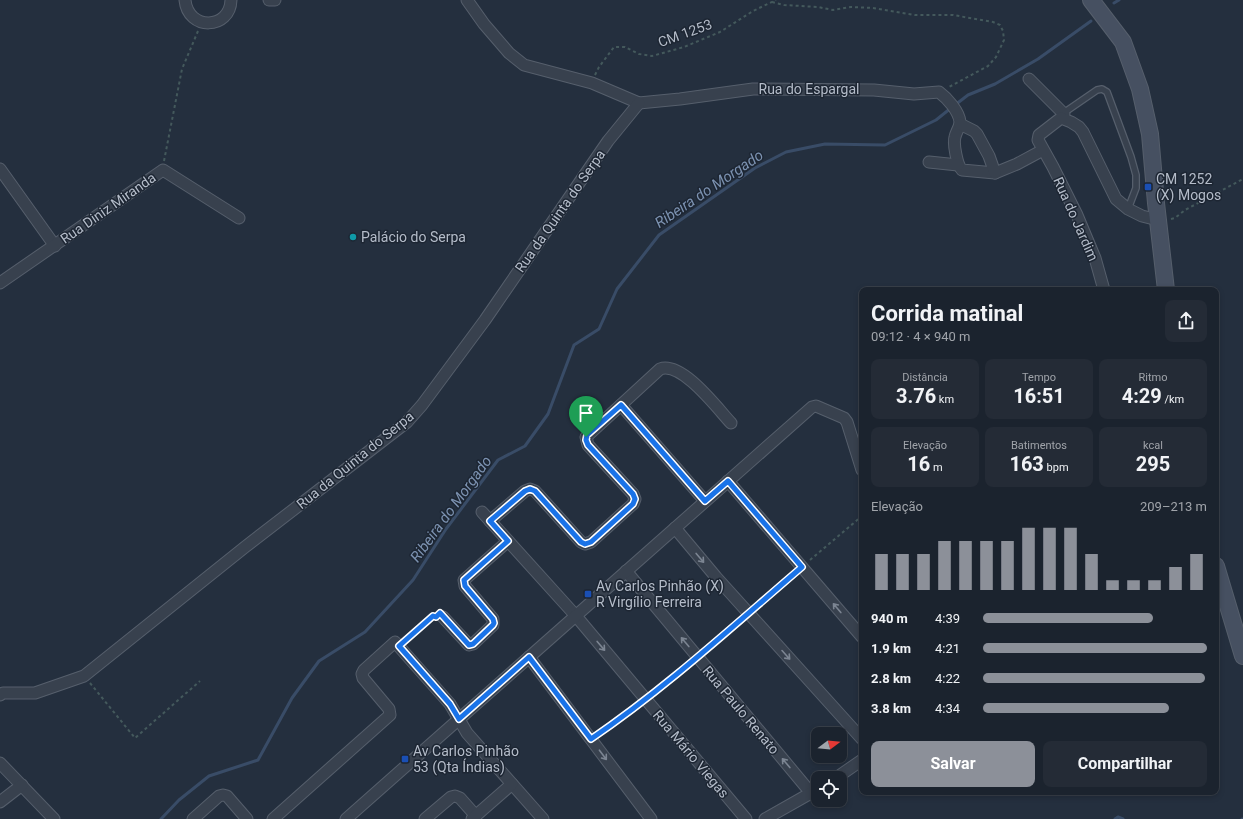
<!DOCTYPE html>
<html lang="pt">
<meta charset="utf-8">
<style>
body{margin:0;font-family:Roboto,sans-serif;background:#242b36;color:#f1f3f6;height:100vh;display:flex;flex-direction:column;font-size:15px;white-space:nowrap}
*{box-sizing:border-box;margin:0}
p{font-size:13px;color:#a0a4aa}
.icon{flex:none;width:22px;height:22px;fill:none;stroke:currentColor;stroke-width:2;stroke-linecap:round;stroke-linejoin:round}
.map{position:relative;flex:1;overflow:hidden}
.sheet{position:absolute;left:859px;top:287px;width:360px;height:508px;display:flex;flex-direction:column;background:#1b232e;border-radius:8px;box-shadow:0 2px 6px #0003,0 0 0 1px #39404a}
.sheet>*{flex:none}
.needle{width:26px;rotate:74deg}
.tools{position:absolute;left:811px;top:727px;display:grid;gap:8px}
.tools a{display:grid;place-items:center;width:36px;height:36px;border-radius:8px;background:#1b232e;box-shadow:0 2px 6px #0003,0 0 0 1px #39404a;font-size:20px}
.pin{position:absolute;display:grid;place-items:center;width:34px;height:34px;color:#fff;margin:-41px -17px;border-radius:50% 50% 50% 0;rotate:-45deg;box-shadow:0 0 4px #0007}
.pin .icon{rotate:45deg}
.round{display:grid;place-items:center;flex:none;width:42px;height:42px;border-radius:8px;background:#242b36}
.summary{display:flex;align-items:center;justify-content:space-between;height:68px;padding:0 12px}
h1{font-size:22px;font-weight:700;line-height:30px}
.stats{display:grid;grid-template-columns:repeat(3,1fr);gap:6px;height:68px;padding:4px 12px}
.stats div{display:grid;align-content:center;border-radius:8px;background:#242b36;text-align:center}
.stats b{font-size:20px;font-weight:700}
.stats small{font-size:11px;font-weight:400}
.stats p{font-size:11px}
.chart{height:112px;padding:8px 12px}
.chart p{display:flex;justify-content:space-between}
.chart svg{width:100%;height:72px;margin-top:4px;stroke:#8c9099;stroke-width:6}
.action{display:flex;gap:8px;margin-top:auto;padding:8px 12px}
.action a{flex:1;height:46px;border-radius:8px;background:#8c9099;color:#fff;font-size:16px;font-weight:700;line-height:46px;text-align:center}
.action a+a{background:#242b36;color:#f1f3f6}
ul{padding:0 12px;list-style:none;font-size:13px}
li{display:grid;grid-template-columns:64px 48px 1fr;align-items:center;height:30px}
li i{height:10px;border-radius:5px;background:#8c9099}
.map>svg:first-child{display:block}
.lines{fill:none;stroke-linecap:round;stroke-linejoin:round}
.stream{stroke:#394c67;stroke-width:3}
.lane-casing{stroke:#565f6c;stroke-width:8}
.street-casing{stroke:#565f6c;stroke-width:13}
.secondary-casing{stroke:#565f6c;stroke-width:18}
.path{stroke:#44595c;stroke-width:2;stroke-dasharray:3 3;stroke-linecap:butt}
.lane{stroke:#38414e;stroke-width:5.5}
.street{stroke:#38414e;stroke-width:11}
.secondary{stroke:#465061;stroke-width:16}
.oneway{stroke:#7c8592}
.route-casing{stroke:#fff;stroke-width:8}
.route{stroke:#1a73e8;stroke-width:5}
.transit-dot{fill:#1a4fb4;stroke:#1d2633;stroke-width:1.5}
.culture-dot{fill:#0f9aa8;stroke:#1d2633;stroke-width:1.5}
.labels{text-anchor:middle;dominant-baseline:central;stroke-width:3;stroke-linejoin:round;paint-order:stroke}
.street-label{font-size:14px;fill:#b4bcc9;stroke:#1d2633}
.poi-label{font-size:14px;fill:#b4bcc9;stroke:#1d2633;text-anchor:start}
.water-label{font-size:15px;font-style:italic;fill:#7c92b1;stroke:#1d2633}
</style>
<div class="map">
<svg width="1243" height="819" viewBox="0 0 1243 819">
<rect width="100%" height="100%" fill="#242f3e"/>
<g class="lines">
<g class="stream">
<polyline points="1114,3 1119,0"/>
<polyline points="955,105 968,95 995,84 1038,59 1091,21"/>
<polyline points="161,819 179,800 209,776 258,760 292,698 319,661 365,632 413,580 446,529 498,460 525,446 548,414 574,345 599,329 617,289 659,235 755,168 786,152 825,144 885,145 936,120 951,108"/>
<polyline points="1115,819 1118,817 1123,819"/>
<polyline points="1242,819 1243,819"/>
</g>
<defs>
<polyline id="lane" points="1064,116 1065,112 1097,90 1102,89 1107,92 1131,157 1136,175 1136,188 1128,209"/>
<g id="street">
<path d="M 185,0 C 188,31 230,30 231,0"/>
<polyline points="269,0 275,0"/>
<path d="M 467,0 L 484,24 L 509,53 L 524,65 L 592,83 L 639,103 L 680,99 L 753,89 L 874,90 L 914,94 L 939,92 C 947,98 959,111 960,122 C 960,127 956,132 955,137 C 953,144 957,165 962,170 L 995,173 L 1017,164 L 1043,150"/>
<polyline points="1029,79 1064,114"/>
<polyline points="960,124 974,131 977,134 989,156 995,173"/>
<polyline points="929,162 958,165"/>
<polyline points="0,169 55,246"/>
<polyline points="0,283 163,170 239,218"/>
<polyline points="1104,290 1095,258 1077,215 1053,167 1038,140 1039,135 1061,118 1071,122 1079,127 1083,132 1116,199 1128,209 1142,216 1158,220"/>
<polyline points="621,405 705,501"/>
<polyline points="728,481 862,637"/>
<polyline points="482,512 576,616 746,819"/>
<path d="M 490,521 L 525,491 L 530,489 L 535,491 L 581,542 L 585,544 L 591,542 L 633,504 L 635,499 L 633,494 L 588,445 L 586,437 L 660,369 C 682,361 717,408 731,423"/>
<polyline points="675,528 716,577 862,739"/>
<polyline points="626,571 811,793"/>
<polyline points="443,617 469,645 473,644 493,625 493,619 465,586 464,580 508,541"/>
<polyline points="529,657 651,819"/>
<polyline points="0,695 3,693 35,693 84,676 245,547 407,422 422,405 485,320 608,141 639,103"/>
<polyline points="0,763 54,819"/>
<polyline points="836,778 862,760"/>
<polyline points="0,802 22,785"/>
<polyline points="193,819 219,796 223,795 227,796 247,819"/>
<polyline points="273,819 390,715 389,709 363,678 362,674 364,670 395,642 450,704 467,733 543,819"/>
<polyline points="346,819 812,407 816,406 844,418 847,422 862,470"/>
<polyline points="425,819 451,797 455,796 460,798 476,816"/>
<polyline points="472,819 512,784"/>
<polyline points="765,819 818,789"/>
</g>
<g id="secondary">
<polyline points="1091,0 1123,42 1140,89 1150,134 1156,203 1166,290"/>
<polyline points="1216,566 1243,656"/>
</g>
</defs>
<use href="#lane" class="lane-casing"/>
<use href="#street" class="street-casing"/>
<use href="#secondary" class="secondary-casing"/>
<g class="path">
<polyline points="772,2 784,5 818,7 833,10 851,7 873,8 915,15 953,15 993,22 1000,25 1003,31 1004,40 996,57 988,66 949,87"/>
<polyline points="595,75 599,67 614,47 625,47 639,54 652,56 684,47 720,32 753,11 776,0"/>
<polyline points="164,161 182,69 198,31"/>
<polyline points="1171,219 1175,218 1185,210 1243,179"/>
<polyline points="810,560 862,516"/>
<polyline points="757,606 794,574"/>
<polyline points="405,640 433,615"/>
<polyline points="705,650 741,619"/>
<polyline points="90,683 135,738 200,681"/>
<polyline points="652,693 689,663"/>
<polyline points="600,733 619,720 638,705"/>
</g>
<use href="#lane" class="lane"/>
<use href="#street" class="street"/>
<use href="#secondary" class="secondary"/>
</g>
<defs><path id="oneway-shaft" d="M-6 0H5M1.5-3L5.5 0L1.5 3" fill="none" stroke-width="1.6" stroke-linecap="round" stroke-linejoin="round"/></defs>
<g class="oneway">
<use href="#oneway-shaft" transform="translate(700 558) rotate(50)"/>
<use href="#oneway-shaft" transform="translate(837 608) rotate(-130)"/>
<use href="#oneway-shaft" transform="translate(685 642) rotate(-130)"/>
<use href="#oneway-shaft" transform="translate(601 646) rotate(50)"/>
<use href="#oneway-shaft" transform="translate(786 655) rotate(48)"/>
<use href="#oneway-shaft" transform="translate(603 755) rotate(53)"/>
<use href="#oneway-shaft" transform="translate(786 763) rotate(-130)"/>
</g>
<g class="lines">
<defs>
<path id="route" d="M 621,405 L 705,501 L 728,481 L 802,567 C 733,626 666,688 591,739 L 529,657 L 459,719 L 450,704 L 399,646 L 433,616 L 436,617 L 440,613 L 469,645 L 473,644 L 493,625 L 494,623 L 493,619 L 465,586 L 464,580 L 508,541 L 490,521 L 525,491 L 530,489 L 535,491 L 581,542 L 585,544 L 591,542 L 633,504 L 635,499 L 633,494 L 588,445 L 586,440 L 587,435 Z"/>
</defs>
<use href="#route" class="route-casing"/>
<use href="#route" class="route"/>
</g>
<g class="transit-dot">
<rect x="1144" y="183" width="8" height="8" rx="2"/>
<rect x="584" y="590" width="8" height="8" rx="2"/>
<rect x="401" y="755" width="8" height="8" rx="2"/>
</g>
<circle class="culture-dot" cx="353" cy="237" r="4"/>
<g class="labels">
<g class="street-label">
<text transform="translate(685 33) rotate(-20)">CM 1253</text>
<text x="809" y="89">Rua do Espargal</text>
<text transform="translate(108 208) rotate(-35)">Rua Diniz Miranda</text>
<text transform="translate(560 211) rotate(-55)">Rua da Quinta do Serpa</text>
<text transform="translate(1076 219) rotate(66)">Rua do Jardim</text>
<text transform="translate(355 460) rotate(-39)">Rua da Quinta do Serpa</text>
<text transform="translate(741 710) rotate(50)">Rua Paulo Renato</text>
<text transform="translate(691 754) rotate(50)">Rua Mário Viegas</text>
</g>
<g class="poi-label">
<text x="1156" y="179">CM 1252<tspan x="1156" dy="16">(X) Mogos</tspan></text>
<text x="361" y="237">Palácio do Serpa</text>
<text x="596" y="586">Av Carlos Pinhão (X)<tspan x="596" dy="16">R Virgílio Ferreira</tspan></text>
<text x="413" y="751">Av Carlos Pinhão<tspan x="413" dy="16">53 (Qta Índias)</tspan></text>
</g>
<g class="water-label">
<text transform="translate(709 189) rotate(-34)">Ribeira do Morgado</text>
<text transform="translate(451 509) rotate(-54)">Ribeira do Morgado</text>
</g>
</g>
</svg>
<div class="tools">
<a><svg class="needle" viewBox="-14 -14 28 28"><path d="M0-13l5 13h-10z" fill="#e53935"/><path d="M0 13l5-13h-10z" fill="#a0a4aa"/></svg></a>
<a><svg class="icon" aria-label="locate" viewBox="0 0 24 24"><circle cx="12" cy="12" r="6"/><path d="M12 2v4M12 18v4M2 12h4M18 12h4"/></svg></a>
</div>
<div class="pin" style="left:586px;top:437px;background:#1e9e55"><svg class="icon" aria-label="arrive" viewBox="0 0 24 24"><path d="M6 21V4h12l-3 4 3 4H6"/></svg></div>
<section class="sheet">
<div class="summary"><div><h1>Corrida matinal</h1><p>09:12 · 4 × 940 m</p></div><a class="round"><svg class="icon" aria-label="share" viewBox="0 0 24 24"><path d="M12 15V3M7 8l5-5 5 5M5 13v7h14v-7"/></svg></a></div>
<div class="stats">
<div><p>Distância</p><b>3.76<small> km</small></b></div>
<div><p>Tempo</p><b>16:51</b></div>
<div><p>Ritmo</p><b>4:29<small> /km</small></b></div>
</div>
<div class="stats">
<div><p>Elevação</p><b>16<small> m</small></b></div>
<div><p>Batimentos</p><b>163<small> bpm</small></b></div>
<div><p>kcal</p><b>295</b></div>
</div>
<div class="chart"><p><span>Elevação</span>209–213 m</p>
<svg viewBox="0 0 160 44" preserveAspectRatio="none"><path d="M5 44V22M15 44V22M25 44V22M35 44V14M45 44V14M55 44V14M65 44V14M75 44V6M85 44V6M95 44V6M105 44V22M115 44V38M125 44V38M135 44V38M145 44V30M155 44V22"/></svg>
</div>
<ul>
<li><b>940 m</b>4:39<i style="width:76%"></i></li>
<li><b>1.9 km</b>4:21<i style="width:100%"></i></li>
<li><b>2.8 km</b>4:22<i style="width:99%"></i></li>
<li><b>3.8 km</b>4:34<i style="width:83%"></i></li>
</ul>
<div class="action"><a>Salvar</a><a>Compartilhar</a></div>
</section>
</div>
